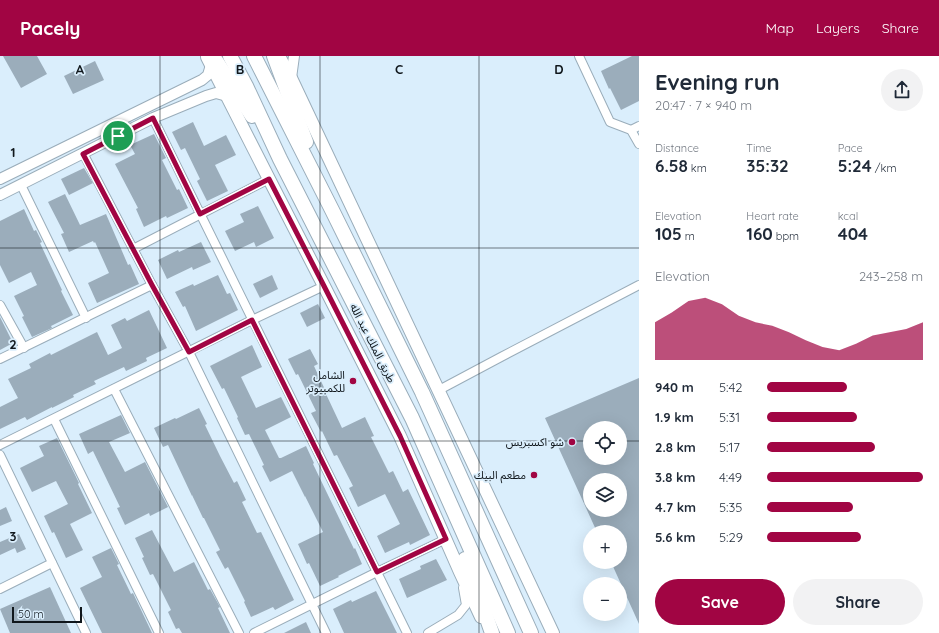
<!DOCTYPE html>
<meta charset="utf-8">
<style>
body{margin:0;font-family:Quicksand,"Noto Sans Arabic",sans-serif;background:#f2f2f3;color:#1f2937;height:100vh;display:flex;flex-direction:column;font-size:15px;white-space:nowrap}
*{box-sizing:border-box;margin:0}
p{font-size:13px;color:#747a83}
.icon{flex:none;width:22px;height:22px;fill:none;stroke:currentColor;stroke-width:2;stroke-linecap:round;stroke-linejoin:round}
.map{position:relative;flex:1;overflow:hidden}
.sheet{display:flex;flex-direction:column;background:#fff;width:300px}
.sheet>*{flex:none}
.controls{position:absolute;left:583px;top:365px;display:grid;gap:8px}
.controls a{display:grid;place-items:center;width:44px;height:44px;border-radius:50%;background:#fff;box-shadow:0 4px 16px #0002;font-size:20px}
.scale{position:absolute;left:12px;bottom:10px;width:70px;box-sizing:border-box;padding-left:4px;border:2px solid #10171c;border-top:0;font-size:11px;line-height:14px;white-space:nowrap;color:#10171c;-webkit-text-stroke:3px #daeefc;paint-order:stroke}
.pin{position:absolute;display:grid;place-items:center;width:34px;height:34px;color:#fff;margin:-17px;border:2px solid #fff;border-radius:50%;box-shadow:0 1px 4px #0007}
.round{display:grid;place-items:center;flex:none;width:42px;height:42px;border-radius:21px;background:#f2f2f3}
.headline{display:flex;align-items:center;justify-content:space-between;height:68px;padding:0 16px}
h1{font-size:22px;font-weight:700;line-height:30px}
.metrics{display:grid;grid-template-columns:repeat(3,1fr);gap:6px;height:68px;padding:4px 16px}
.metrics div{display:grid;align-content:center}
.metrics b{font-size:17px;font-weight:700}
.metrics small{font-size:11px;font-weight:400}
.metrics p{font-size:11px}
.chart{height:112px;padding:8px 16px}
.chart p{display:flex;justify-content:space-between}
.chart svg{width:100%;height:72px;margin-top:4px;fill:#a10543;opacity:.7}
.button{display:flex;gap:8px;margin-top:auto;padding:8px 16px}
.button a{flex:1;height:46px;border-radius:24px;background:#a10543;color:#fff;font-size:16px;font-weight:700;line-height:46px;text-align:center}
.button a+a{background:#f2f2f3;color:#1f2937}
ul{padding:0 16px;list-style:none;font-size:13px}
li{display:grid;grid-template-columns:64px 48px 1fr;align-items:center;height:30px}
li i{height:10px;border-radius:5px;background:#a10543}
header{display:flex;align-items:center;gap:24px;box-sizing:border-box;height:56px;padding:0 20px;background:#a10543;color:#fff}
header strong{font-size:19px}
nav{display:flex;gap:22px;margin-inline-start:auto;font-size:14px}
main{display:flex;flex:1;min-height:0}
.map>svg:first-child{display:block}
.building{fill:#9badbb;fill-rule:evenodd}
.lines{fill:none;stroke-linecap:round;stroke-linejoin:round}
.minor-casing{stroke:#9aadba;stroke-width:10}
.tertiary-casing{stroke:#9aadba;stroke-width:12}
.primary-casing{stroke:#9aadba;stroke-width:14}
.motorway-casing{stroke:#9aadba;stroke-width:16}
.minor{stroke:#fff;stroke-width:8}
.tertiary{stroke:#fff;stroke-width:10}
.primary{stroke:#fff;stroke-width:12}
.motorway{stroke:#fff;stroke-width:14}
.route-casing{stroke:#fff;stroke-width:8}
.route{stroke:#a10543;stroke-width:5}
.grid{fill:none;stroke:#10171c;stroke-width:1;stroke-opacity:0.55}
.poi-dot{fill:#a10543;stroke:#daeefc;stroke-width:1.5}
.labels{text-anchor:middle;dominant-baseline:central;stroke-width:3.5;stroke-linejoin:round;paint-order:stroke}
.street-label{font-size:11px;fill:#10171c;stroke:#daeefc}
.poi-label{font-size:11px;fill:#10171c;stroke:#daeefc;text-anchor:end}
.grid-label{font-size:13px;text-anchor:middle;font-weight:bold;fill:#10171c;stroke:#daeefc;stroke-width:3.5;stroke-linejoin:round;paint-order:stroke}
</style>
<header>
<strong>Pacely</strong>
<nav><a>Map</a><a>Layers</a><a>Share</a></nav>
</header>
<main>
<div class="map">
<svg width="639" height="577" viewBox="0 0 639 577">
<rect width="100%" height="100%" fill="#daeefc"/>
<g class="building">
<polygon points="3,0 37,0 47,18 21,32"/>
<polygon points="632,0 639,0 639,45 621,54 610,32 609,33 601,15"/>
<polygon points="95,5 104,24 73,38 64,20"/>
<polygon points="193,66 204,90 226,79 236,99 215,109 228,135 207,145 197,125 200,123 185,92 181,94 172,76"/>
<polygon points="154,78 166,102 162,104 177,134 179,133 188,152 167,162 166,160 144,171 136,153 138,152 115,108 135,98 130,89"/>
<polygon points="84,112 93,127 69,139 61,123"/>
<polygon points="65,138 80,169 106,158 128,209 130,208 139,228 97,247 88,227 109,217 95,186 94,187 93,185 69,196 61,178 64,177 48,146"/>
<polygon points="258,150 274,182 256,191 254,186 235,195 225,175 244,166 240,158"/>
<polygon points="24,153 34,175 36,174 42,186 40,187 62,234 61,235 73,259 51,270 52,272 32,281 22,261 24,260 14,240 37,229 31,216 9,227 0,209 0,165"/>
<polygon points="201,186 211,206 193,214 192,211 167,223 158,204 178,194 179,196"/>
<polygon points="218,219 227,238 230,237 238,254 196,275 185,250 183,251 175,236 193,228 194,230"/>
<polygon points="272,219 278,233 260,242 253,228"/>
<polygon points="318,248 325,262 307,271 300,257"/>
<polygon points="149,254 167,292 146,302 147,305 126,315 124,311 94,325 96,328 73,339 74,341 52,352 52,351 27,364 25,361 0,373 0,351 18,342 8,323 31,312 29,308 50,297 51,299 97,276 108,299 122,292 111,269 125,262 127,265"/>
<polygon points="0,261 13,287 0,294"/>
<polygon points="252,289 262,311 241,321 256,352 281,341 291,361 265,374 279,402 281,402 306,390 314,407 313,408 354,493 355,492 362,508 338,520 339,521 320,530 309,507 307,508 298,488 323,476 305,440 305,441 292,415 270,426 262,410 264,409 249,378 245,379 237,362 238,361 224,332 222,333 210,310"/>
<polygon points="310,293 318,308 314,310 327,338 326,338 342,372 365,361 374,380 371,381 389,417 393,415 403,436 408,433 430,479 410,489 409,486 385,497 377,480 400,468 385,438 358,451 349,432 353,430 337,399 334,400 322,375 321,376 311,357 316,355 298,318 296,319 288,303"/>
<path d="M 639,322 L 639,568 L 611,506 L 620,506 L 620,476 L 597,476 L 545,362 ZM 590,372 L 620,372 L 620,402 L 590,402 ZM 590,424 L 620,424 L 620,454 L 590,454 Z"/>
<polygon points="199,352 207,368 205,369 220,400 234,427 237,425 246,444 242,446 257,477 261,476 294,544 275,554 273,551 251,561 244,546 245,545 228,511 225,513 216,496 220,494 204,462 203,462 192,439 192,440 168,389 163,391 154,372 175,362 176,363"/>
<polygon points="121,359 130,377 109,386 125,416 145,406 168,451 150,460 149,457 125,469 117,452 120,451 93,395 88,398 79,378"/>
<polygon points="57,382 79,427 78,428 92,457 70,468 83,494 66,502 54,476 52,477 44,460 68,448 56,425 32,436 20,412 44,400 39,390"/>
<polygon points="6,451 12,465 0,470 0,454"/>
<polygon points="152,474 174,516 194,506 208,534 210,533 220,551 218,552 230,577 182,577 179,572 176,573 168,556 171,554 153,518 150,519 142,502 144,501 135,482"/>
<polygon points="19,478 26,493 17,497 15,492 0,499 0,486"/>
<polygon points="111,492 119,508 117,509 131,538 133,537 152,577 102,577 80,532 102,521 92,501"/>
<polygon points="436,503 447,524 407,542 399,523 421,513 420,510"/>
<polygon points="50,531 71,577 10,577 0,553"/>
<polygon points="376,535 397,577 344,577 333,553 351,544 352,546"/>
<polygon points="306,566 311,577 284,577"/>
</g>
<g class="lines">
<defs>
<g id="minor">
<polyline points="579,0 610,66 631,74 639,88"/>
<polyline points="153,62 407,577"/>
<polyline points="631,74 639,70"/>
<polyline points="83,97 152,229 189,296 326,577"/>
<polyline points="21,129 86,262"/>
<polyline points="133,193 269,123"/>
<polyline points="0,249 24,292"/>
<polyline points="0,303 152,229"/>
<polyline points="114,333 239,577"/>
<polyline points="439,334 501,301 639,229"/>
<polyline points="54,363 159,577"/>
<polyline points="0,389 252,264 324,230"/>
<polyline points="0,399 86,577"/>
<polyline points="0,533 52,507"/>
<polyline points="254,577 377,516 446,483"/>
<polyline points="428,577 458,559 466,549 463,532"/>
</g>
<g id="tertiary">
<polyline points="291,22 294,0"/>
<polyline points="0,123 202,24 208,19 211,9"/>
<polyline points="0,139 153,62 206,40 216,37 227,40"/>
</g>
<g id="primary">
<polyline points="279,0 291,22 553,577"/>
<polyline points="207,1 269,123 324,230 400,380 460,516 481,561"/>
</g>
<g id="motorway">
<polyline points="213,0 252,60"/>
<polyline points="230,0 246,30 280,103 412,362 508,577"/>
<polyline points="254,0 332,154 422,336 531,577"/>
<polyline points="274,0 306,86"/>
<polyline points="465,503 477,534 492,577"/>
</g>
</defs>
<use href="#minor" class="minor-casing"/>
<use href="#tertiary" class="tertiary-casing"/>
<use href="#primary" class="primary-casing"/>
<use href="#motorway" class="motorway-casing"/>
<use href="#minor" class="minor"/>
<use href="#tertiary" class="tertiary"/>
<use href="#primary" class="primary"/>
<use href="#motorway" class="motorway"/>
</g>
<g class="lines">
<defs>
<polygon id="route" points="153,62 200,158 269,123 324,230 400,380 446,483 377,516 252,264 189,296 152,229 83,98"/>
</defs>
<use href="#route" class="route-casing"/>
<use href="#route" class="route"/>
</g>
<path class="grid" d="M 160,0 L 160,577M 320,0 L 320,577M 479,0 L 479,577M 0,192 L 639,192M 0,385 L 590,385M 620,385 L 639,385"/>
<g class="poi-dot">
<circle cx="353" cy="325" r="4"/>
<circle cx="572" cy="386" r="4"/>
<circle cx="534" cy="419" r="4"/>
</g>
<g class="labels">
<g class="street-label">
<text transform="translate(373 287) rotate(63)">طريق الملك عبد الله</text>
</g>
<g class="poi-label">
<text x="345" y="319">الشامل<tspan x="345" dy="13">للكمبيوتر</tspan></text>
<text x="564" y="386">شو اكسبريس</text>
<text x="526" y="419">مطعم البيك</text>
</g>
</g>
<g class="grid-label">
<text x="80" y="18">A</text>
<text x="240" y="18">B</text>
<text x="399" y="18">C</text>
<text x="559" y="18">D</text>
<text x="13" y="101">1</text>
<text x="13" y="293">2</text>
<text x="13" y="485">3</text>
</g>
</svg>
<div class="controls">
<a><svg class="icon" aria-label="locate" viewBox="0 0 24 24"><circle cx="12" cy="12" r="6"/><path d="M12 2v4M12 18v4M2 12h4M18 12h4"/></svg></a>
<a><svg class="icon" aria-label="layers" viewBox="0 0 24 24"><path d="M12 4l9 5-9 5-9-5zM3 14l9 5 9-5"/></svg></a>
<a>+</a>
<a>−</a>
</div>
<div class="scale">50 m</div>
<div class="pin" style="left:118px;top:80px;background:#1e9e55"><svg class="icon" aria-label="arrive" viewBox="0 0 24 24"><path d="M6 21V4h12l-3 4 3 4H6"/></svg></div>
</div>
<section class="sheet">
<div class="headline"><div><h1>Evening run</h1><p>20:47 · 7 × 940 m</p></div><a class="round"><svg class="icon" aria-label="share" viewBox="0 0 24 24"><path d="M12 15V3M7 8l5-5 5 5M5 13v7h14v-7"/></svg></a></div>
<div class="metrics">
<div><p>Distance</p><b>6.58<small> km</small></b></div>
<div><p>Time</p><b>35:32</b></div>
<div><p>Pace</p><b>5:24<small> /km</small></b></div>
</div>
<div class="metrics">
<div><p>Elevation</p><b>105<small> m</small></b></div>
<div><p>Heart rate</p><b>160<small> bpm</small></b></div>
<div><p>kcal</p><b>404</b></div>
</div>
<div class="chart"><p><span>Elevation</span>243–258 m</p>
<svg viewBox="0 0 160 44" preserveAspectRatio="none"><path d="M0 44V21L10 15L20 8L30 6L40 10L50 17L60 21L70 23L80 27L90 32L100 36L110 38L120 34L130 29L140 27L150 25L160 21V44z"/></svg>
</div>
<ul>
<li><b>940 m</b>5:42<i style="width:51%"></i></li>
<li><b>1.9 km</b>5:31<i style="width:58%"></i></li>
<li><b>2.8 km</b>5:17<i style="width:69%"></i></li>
<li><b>3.8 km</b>4:49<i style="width:100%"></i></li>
<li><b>4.7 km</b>5:35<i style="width:55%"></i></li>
<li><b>5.6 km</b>5:29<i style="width:60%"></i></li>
</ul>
<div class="button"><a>Save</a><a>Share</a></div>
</section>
</main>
